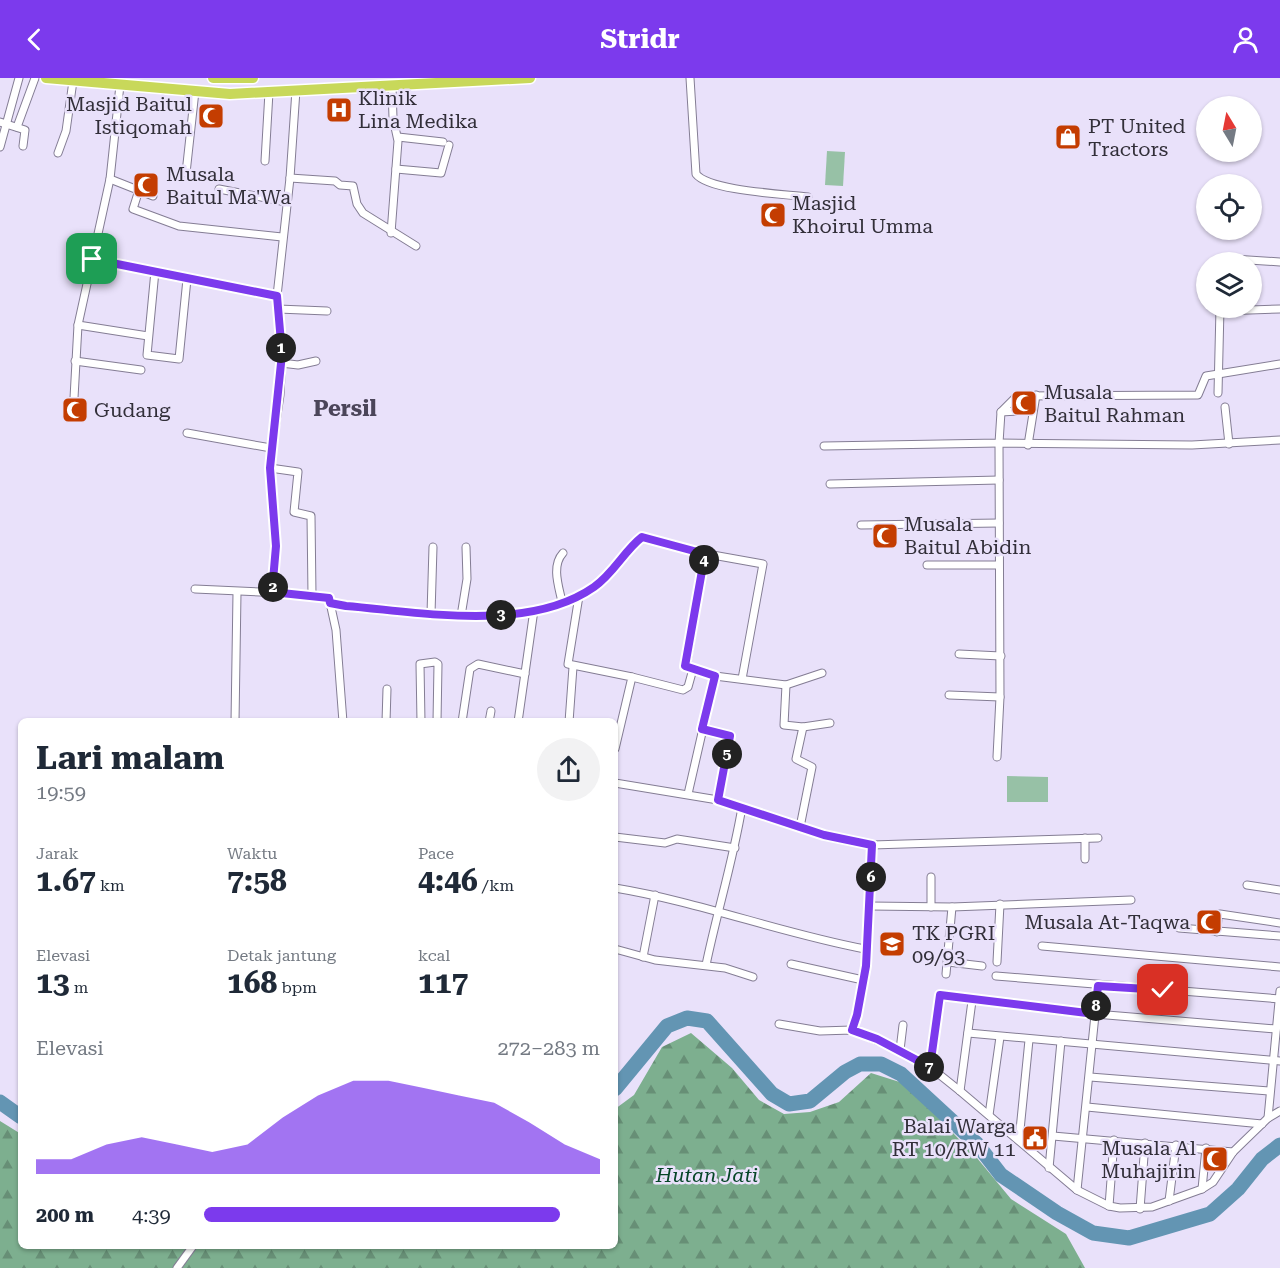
<!DOCTYPE html>
<html lang="id">
<meta charset="utf-8">
<style>
body{margin:0;font-family:"Roboto Serif",serif;background:#f2f2f3;color:#1f2937;height:100vh;display:flex;flex-direction:column;font-size:22px;white-space:nowrap}
*{box-sizing:border-box;margin:0}
p{font-size:20px;color:#747a83}
.icon{flex:none;width:33px;height:33px;fill:none;stroke:currentColor;stroke-width:2;stroke-linecap:round;stroke-linejoin:round}
.map{position:relative;flex:1;overflow:hidden}
.drawer{position:absolute;left:18px;top:640px;width:600px;height:531px;display:flex;flex-direction:column;background:#fff;border-radius:9px;box-shadow:0 2px 4px #0004}
.drawer>*{flex:none}
.needle{width:39px;rotate:350deg}
.tools{position:absolute;left:1196px;top:18px;display:grid;gap:12px}
.tools a{display:grid;place-items:center;width:66px;height:66px;border-radius:50%;background:#fff;box-shadow:0 2px 4px #0004;font-size:30px}
.pin{position:absolute;display:grid;place-items:center;width:51px;height:51px;color:#fff;margin:-26px;border-radius:12px;box-shadow:0 3px 9px #0006}
.km{position:absolute;width:30px;height:30px;margin:-15px;border-radius:50%;background:#222;color:#fff;font-size:16px;line-height:30px;text-align:center}
.round{display:grid;place-items:center;flex:none;width:63px;height:63px;border-radius:32px;background:#f2f2f3}
.summary{display:flex;align-items:center;justify-content:space-between;height:102px;padding:0 18px}
h1{font-size:33px;font-weight:700;line-height:45px}
.stats{display:grid;grid-template-columns:repeat(3,1fr);gap:9px;height:102px;padding:6px 18px}
.stats div{display:grid;align-content:center}
.stats b{font-size:30px;font-weight:700}
.stats small{font-size:16px;font-weight:400}
.stats p{font-size:16px}
.chart{height:168px;padding:12px 18px}
.chart p{display:flex;justify-content:space-between}
.chart svg{width:100%;height:108px;margin-top:6px;fill:#7c3aed;opacity:.7}
ul{padding:0 18px;list-style:none;font-size:20px}
li{display:grid;grid-template-columns:96px 72px 1fr;align-items:center;height:45px}
li i{height:15px;border-radius:8px;background:#7c3aed}
header{display:flex;justify-content:space-between;align-items:center;height:78px;padding:0 18px;background:#7c3aed;color:#fff;font-size:27px;font-weight:700}
.map>svg:first-child{display:block}
.forest{fill:url(#forest-firs)}
.garden{fill:#97c1a6}
.lines{fill:none;stroke-linecap:round;stroke-linejoin:round}
.river{stroke:#6395b3;stroke-width:15}
.minor-casing{stroke:#847d94;stroke-width:9}
.trunk-casing{stroke:#fff;stroke-width:13}
.minor{stroke:#fff;stroke-width:7}
.trunk{stroke:#c8d85a;stroke-width:10}
.route-casing{stroke:#fff;stroke-width:12}
.route{stroke:#7c3aed;stroke-width:8}
.labels{text-anchor:middle;dominant-baseline:central;stroke-width:5;stroke-linejoin:round;paint-order:stroke}
.poi-label{font-size:20px;fill:#322f39;stroke:#e9e1fa;text-anchor:start}
.park-label{font-size:20px;font-style:italic;fill:#074628;stroke:#e9e1fa}
.quarter-label{font-size:22px;font-weight:bold;fill:#4b4559;stroke:#e9e1fa}
</style>
<header><svg class="icon" aria-label="back" viewBox="0 0 24 24"><path d="M15 5l-7 7 7 7"/></svg>Stridr<svg class="icon" aria-label="person" viewBox="0 0 24 24"><circle cx="12" cy="8" r="4"/><path d="M4 21q1-7 8-7t8 7"/></svg></header>
<div class="map">
<svg width="1280" height="1190" viewBox="0 0 1280 1190">
<defs>
<pattern id="forest-firs" width="22" height="20" patternUnits="userSpaceOnUse" patternTransform="scale(1.5)"><rect width="22" height="20" fill="#7daf8f"/><path d="M5 1l3.5 6h-7zM16 11l3.5 6h-7z" fill="#678f76"/></pattern>
</defs>
<rect width="100%" height="100%" fill="#e9e1fa"/>
<polygon class="forest" points="691,955 732,990 759,1022 784,1036 810,1034 839,1024 871,995 906,1006 977,1080 1011,1121 1066,1156 1085,1190 0,1190 0,1043 21,1056 21,1168 615,1168 615,1031 634,1017 662,969"/>
<g class="garden">
<polygon points="827,73 845,74 843,108 825,107"/>
<polygon points="1007,698 1048,699 1048,724 1007,724"/>
</g>
<g class="lines">
<g class="river">
<polyline points="615,1011 667,948 687,940 707,943 772,1016 789,1026 810,1023 845,994 860,986 881,986 901,996 977,1066 1001,1097 1057,1135 1093,1155 1129,1160 1210,1136 1238,1111 1262,1081 1280,1067"/>
<polyline points="0,1024 21,1039"/>
</g>
<defs>
<g id="minor">
<path d="M 690,0 L 696,96 C 709,113 785,116 808,119"/>
<polyline points="0,44 25,52 23,68"/>
<polyline points="17,49 35,0"/>
<polyline points="398,59 443,64"/>
<polyline points="0,69 19,0"/>
<polyline points="58,75 66,53 73,3"/>
<polyline points="265,83 269,14"/>
<polyline points="396,91 441,95 449,67"/>
<polyline points="186,95 195,13"/>
<polyline points="290,100 335,103 340,107 353,108 357,126 363,135 416,168"/>
<polyline points="110,101 153,118"/>
<polyline points="219,111 286,124"/>
<polyline points="139,112 133,131 179,148 282,159"/>
<polyline points="391,155 398,63 393,40 392,9"/>
<polyline points="92,181 277,218"/>
<polyline points="1229,184 1233,181 1280,184"/>
<polyline points="155,193 147,277 179,281 187,201"/>
<polyline points="278,231 327,233"/>
<polyline points="1220,233 1280,231"/>
<polyline points="78,247 148,258"/>
<polyline points="75,283 141,292"/>
<polyline points="281,285 298,287 316,283"/>
<polyline points="1218,315 1220,230"/>
<polyline points="74,320 78,247 110,101 120,7"/>
<polyline points="1225,329 1229,366"/>
<polyline points="1001,334 1033,332"/>
<polyline points="187,355 271,370"/>
<polyline points="1028,367 1036,317"/>
<polyline points="824,368 999,365 1001,334 1017,318 1198,317 1206,298 1280,286"/>
<polyline points="270,390 298,394 294,434 311,438 312,517"/>
<polyline points="830,406 999,402"/>
<polyline points="861,447 999,445"/>
<polyline points="705,476 686,589 715,598 786,607 822,595"/>
<polyline points="927,487 998,487"/>
<polyline points="195,511 283,515 329,520 336,552 343,644"/>
<polyline points="272,514 276,468 270,383 280,317 282,276 277,218 290,100 296,12"/>
<polyline points="579,518 568,586 632,599 615,671"/>
<path d="M 562,524 C 559,509 551,488 563,475"/>
<path d="M 330,525 C 348,529 366,529 385,531 C 450,539 537,548 595,509 C 614,495 624,473 642,459 L 696,474 L 763,486 L 742,601"/>
<polyline points="431,536 433,469"/>
<polyline points="461,538 467,501 466,469"/>
<polyline points="959,576 1001,578"/>
<polyline points="632,599 683,612 688,609 693,591"/>
<polyline points="786,607 784,647 803,649 830,645"/>
<polyline points="949,617 1000,619"/>
<polyline points="235,644 237,515"/>
<polyline points="386,644 387,611"/>
<polyline points="421,644 420,586 435,584 438,586 437,644"/>
<polyline points="462,644 470,591 478,586 525,596"/>
<polyline points="489,644 491,633"/>
<polyline points="518,644 534,532"/>
<polyline points="569,644 573,589"/>
<polyline points="702,651 730,658 718,722"/>
<polyline points="997,679 1000,619 999,365 1192,367 1280,362"/>
<polyline points="615,705 718,722 824,757 872,767 1098,760"/>
<polyline points="688,716 715,598"/>
<polyline points="800,749 812,689 796,681 803,649"/>
<polyline points="615,759 665,765 677,761 735,770"/>
<polyline points="1085,781 1085,760"/>
<polyline points="1247,807 1280,812"/>
<path d="M 615,810 C 700,824 780,855 865,871"/>
<polyline points="870,828 952,829 1131,822"/>
<polyline points="931,829 931,799"/>
<polyline points="1179,850 1280,858"/>
<polyline points="1217,854 1218,838 1220,836 1280,845"/>
<polyline points="1042,868 1280,889"/>
<polyline points="615,871 655,882 725,890 753,899"/>
<polyline points="643,879 655,817"/>
<polyline points="948,884 982,888"/>
<polyline points="997,884 1000,826"/>
<polyline points="791,886 863,902"/>
<path d="M 706,887 C 717,834 733,783 742,729"/>
<polyline points="946,896 952,829"/>
<polyline points="996,898 1280,921"/>
<polyline points="779,946 820,953 852,952 900,972 930,989 960,1013 1077,1112 1109,1128 1120,1130 1152,1129 1202,1111 1213,1104 1233,1074 1268,1040 1280,1033"/>
<polyline points="852,952 857,937 866,888 872,767"/>
<polyline points="968,955 1280,983"/>
<polyline points="900,972 903,947"/>
<polyline points="930,989 940,917 1095,936 1276,951"/>
<polyline points="1090,999 1269,1013"/>
<polyline points="960,1013 972,923"/>
<polyline points="1087,1029 1262,1046"/>
<polyline points="989,1037 1000,959"/>
<polyline points="1268,1040 1280,913"/>
<polyline points="1053,1058 1233,1074"/>
<polyline points="1019,1062 1029,962"/>
<polyline points="1049,1090 1061,963"/>
<polyline points="1202,1111 1206,1070"/>
<polyline points="1077,1112 1098,908"/>
<polyline points="1169,1123 1176,1067"/>
<polyline points="1109,1128 1114,1062"/>
<polyline points="1140,1131 1145,1065"/>
<polyline points="177,1190 193,1168"/>
</g>
<g id="trunk">
<polyline points="46,0 230,16 530,0"/>
<polyline points="213,0 253,0"/>
</g>
</defs>
<use href="#minor" class="minor-casing"/>
<use href="#trunk" class="trunk-casing"/>
<use href="#minor" class="minor"/>
<use href="#trunk" class="trunk"/>
</g>
<g class="lines">
<defs>
<path id="route" d="M 92,181 L 277,218 L 282,276 L 270,390 L 276,468 L 272,514 L 329,520 L 330,525 L 346,528 C 421,534 528,555 594,509 C 614,495 624,473 642,459 L 705,476 L 685,588 L 715,598 L 702,651 L 730,658 L 718,722 L 824,757 L 872,767 L 866,888 L 857,937 L 852,952 L 877,961 L 930,989 L 940,917 L 1095,936 L 1098,908 L 1163,912"/>
</defs>
<use href="#route" class="route-casing"/>
<use href="#route" class="route"/>
</g>
<defs>
<symbol id="hospital-square" viewBox="-11 -11 22 22"><rect x="-9" y="-9" width="18" height="18" rx="4" fill="#c43d01" stroke="#e9e1fa"/><path d="M-5-5h3v3.5h4V-5h3V5h-3V1.5h-4V5h-3Z" fill="#fff"/></symbol>
<symbol id="mosque-square" viewBox="-11 -11 22 22"><rect x="-9" y="-9" width="18" height="18" rx="4" fill="#c43d01" stroke="#e9e1fa"/><path d="M3.5-4.9A6 6 0 1 0 3.5 4.9A5 5 0 1 1 3.5-4.9Z" fill="#fff"/></symbol>
<symbol id="shop-square" viewBox="-11 -11 22 22"><rect x="-9" y="-9" width="18" height="18" rx="4" fill="#c43d01" stroke="#e9e1fa"/><path d="M-5-2.5h2.3a2.7 3.5 0 0 1 5.4 0H5L5.5 6h-11ZM-1.5-2.5h3a1.5 2.3 0 0 0-3 0Z" fill="#fff"/></symbol>
<symbol id="school-square" viewBox="-11 -11 22 22"><rect x="-9" y="-9" width="18" height="18" rx="4" fill="#c43d01" stroke="#e9e1fa"/><path d="M0-5L7-2L0 1L-7-2ZM-4 1L0 2.5L4 1V4Q0 6-4 4Z" fill="#fff"/></symbol>
<symbol id="civic-square" viewBox="-11 -11 22 22"><rect x="-9" y="-9" width="18" height="18" rx="4" fill="#c43d01" stroke="#e9e1fa"/><path d="M-.6-6.5H3V-4.5H.6V-3L4-1V1h2V6H-6V1h2V-1L-.6-3ZM-1.2 2.5V6h2.4V2.5Z" fill="#fff"/></symbol>
</defs>
<g fill-rule="evenodd">
<use href="#hospital-square" x="324" y="17" width="30" height="30"/>
<use href="#mosque-square" x="196" y="23" width="30" height="30"/>
<use href="#shop-square" x="1053" y="44" width="30" height="30"/>
<use href="#mosque-square" x="131" y="92" width="30" height="30"/>
<use href="#mosque-square" x="758" y="122" width="30" height="30"/>
<use href="#mosque-square" x="1009" y="310" width="30" height="30"/>
<use href="#mosque-square" x="60" y="317" width="30" height="30"/>
<use href="#mosque-square" x="870" y="443" width="30" height="30"/>
<use href="#mosque-square" x="1194" y="829" width="30" height="30"/>
<use href="#school-square" x="877" y="851" width="30" height="30"/>
<use href="#civic-square" x="1020" y="1045" width="30" height="30"/>
<use href="#mosque-square" x="1200" y="1066" width="30" height="30"/>
</g>
<g class="labels">
<g class="poi-label">
<text x="358" y="20">Klinik<tspan x="358" dy="23">Lina Medika</tspan></text>
<text x="192" y="26" text-anchor="end">Masjid Baitul<tspan x="192" dy="23">Istiqomah</tspan></text>
<text x="1088" y="48">PT United<tspan x="1088" dy="23">Tractors</tspan></text>
<text x="166" y="96">Musala<tspan x="166" dy="23">Baitul Ma'Wa</tspan></text>
<text x="792" y="125">Masjid<tspan x="792" dy="23">Khoirul Umma</tspan></text>
<text x="1044" y="314">Musala<tspan x="1044" dy="23">Baitul Rahman</tspan></text>
<text x="94" y="332">Gudang</text>
<text x="904" y="446">Musala<tspan x="904" dy="23">Baitul Abidin</tspan></text>
<text x="1190" y="844" text-anchor="end">Musala At-Taqwa</text>
<text x="912" y="855">TK PGRI<tspan x="912" dy="23">09/93</tspan></text>
<text x="1016" y="1048" text-anchor="end">Balai Warga<tspan x="1016" dy="23">RT 10/RW 11</tspan></text>
<text x="1196" y="1070" text-anchor="end">Musala Al<tspan x="1196" dy="23">Muhajirin</tspan></text>
</g>
<g class="park-label">
<text x="707" y="1097">Hutan Jati</text>
</g>
<g class="quarter-label">
<text x="345" y="330">Persil</text>
</g>
</g>
</svg>
<div class="tools">
<a><svg class="needle" viewBox="-14 -14 28 28"><path d="M0-13l5 13h-10z" fill="#e53935"/><path d="M0 13l5-13h-10z" fill="#747a83"/></svg></a>
<a><svg class="icon" aria-label="locate" viewBox="0 0 24 24"><circle cx="12" cy="12" r="6"/><path d="M12 2v4M12 18v4M2 12h4M18 12h4"/></svg></a>
<a><svg class="icon" aria-label="layers" viewBox="0 0 24 24"><path d="M12 4l9 5-9 5-9-5zM3 14l9 5 9-5"/></svg></a>
</div>
<div class="pin" style="left:92px;top:181px;background:#1e9e55"><svg class="icon" aria-label="arrive" viewBox="0 0 24 24"><path d="M6 21V4h12l-3 4 3 4H6"/></svg></div>
<div class="pin" style="left:1163px;top:912px;background:#d93025"><svg class="icon" aria-label="check" viewBox="0 0 24 24"><path d="M5 12l5 5 9-10"/></svg></div>
<b class="km" style="left:281px;top:270px">1</b>
<b class="km" style="left:273px;top:509px">2</b>
<b class="km" style="left:501px;top:537px">3</b>
<b class="km" style="left:704px;top:482px">4</b>
<b class="km" style="left:727px;top:676px">5</b>
<b class="km" style="left:871px;top:799px">6</b>
<b class="km" style="left:929px;top:989px">7</b>
<b class="km" style="left:1096px;top:928px">8</b>
<section class="drawer">
<div class="summary"><div><h1>Lari malam</h1><p>19:59</p></div><a class="round"><svg class="icon" aria-label="share" viewBox="0 0 24 24"><path d="M12 15V3M7 8l5-5 5 5M5 13v7h14v-7"/></svg></a></div>
<div class="stats">
<div><p>Jarak</p><b>1.67<small> km</small></b></div>
<div><p>Waktu</p><b>7:58</b></div>
<div><p>Pace</p><b>4:46<small> /km</small></b></div>
</div>
<div class="stats">
<div><p>Elevasi</p><b>13<small> m</small></b></div>
<div><p>Detak jantung</p><b>168<small> bpm</small></b></div>
<div><p>kcal</p><b>117</b></div>
</div>
<div class="chart"><p><span>Elevasi</span>272–283 m</p>
<svg viewBox="0 0 160 44" preserveAspectRatio="none"><path d="M0 44V38L10 38L20 32L30 29L40 32L50 35L60 32L70 21L80 12L90 6L100 6L110 9L120 12L130 15L140 23L150 32L160 38V44z"/></svg>
</div>
<ul>
<li><b>200 m</b>4:39<i style="width:90%"></i></li>
</ul>
</section>
</div>
